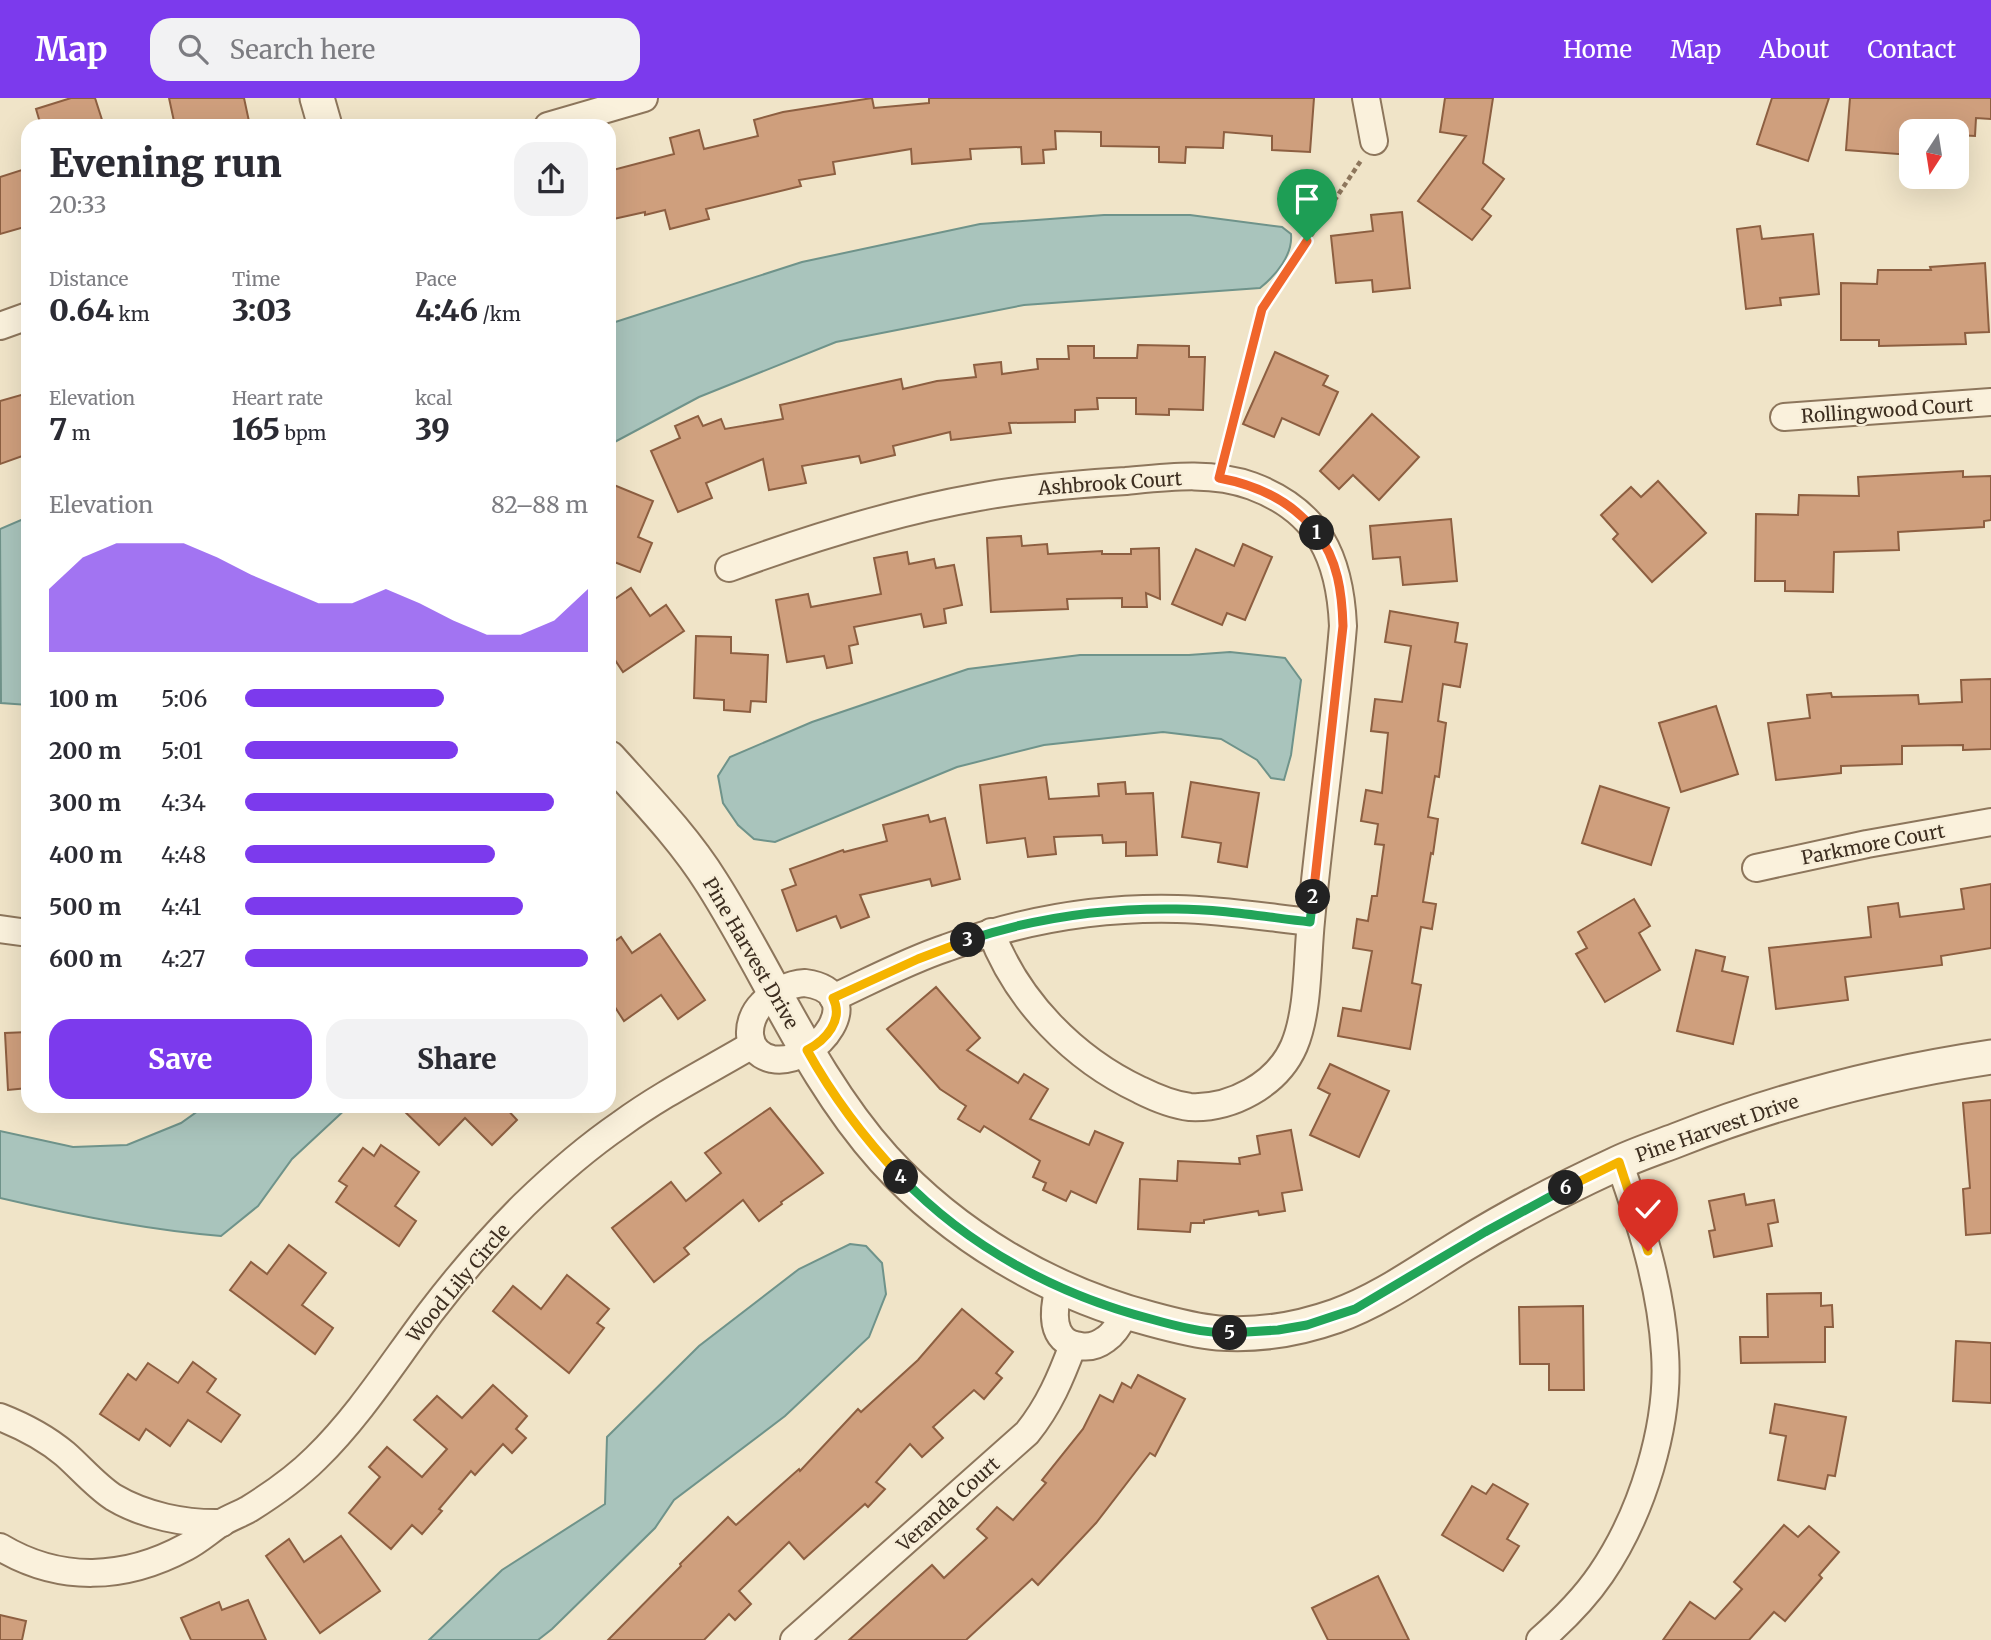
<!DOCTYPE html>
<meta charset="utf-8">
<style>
body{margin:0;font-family:Merriweather,serif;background:#f2f2f3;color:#2b2b33;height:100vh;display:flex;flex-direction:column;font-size:26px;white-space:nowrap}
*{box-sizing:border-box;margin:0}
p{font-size:23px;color:#7c7c81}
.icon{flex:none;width:38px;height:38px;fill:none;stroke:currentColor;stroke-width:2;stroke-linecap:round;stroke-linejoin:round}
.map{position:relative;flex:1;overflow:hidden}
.panel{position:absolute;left:21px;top:21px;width:595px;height:994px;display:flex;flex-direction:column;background:#fff;border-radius:21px;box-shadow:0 7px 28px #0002}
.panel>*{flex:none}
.needle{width:46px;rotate:192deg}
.fabs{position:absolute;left:1899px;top:21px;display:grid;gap:14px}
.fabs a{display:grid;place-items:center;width:70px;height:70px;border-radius:14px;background:#fff;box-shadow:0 7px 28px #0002;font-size:35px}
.pin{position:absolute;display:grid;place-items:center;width:60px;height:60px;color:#fff;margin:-72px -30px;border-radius:50% 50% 50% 0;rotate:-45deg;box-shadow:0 0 7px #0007}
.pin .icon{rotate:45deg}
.km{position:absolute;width:35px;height:35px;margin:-18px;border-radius:50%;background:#222;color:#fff;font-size:19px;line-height:35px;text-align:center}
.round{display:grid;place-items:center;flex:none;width:74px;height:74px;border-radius:21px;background:#f2f2f3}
.head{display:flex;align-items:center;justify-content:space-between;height:119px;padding:0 28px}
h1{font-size:38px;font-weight:800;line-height:52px}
.metrics{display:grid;grid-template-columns:repeat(3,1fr);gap:10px;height:119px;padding:7px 28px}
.metrics div{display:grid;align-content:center}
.metrics b{font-size:30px;font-weight:800}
.metrics small{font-size:19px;font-weight:400}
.metrics p{font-size:19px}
.chart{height:196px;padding:14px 28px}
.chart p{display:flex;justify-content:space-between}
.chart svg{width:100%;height:126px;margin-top:7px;fill:#7c3aed;opacity:.7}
.cta{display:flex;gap:14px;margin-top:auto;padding:14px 28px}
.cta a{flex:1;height:80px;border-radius:21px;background:#7c3aed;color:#fff;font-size:28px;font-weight:800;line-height:80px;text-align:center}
.cta a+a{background:#f2f2f3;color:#2b2b33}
ul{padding:0 28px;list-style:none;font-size:23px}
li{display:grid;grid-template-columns:112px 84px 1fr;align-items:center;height:52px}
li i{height:18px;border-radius:9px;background:#7c3aed}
header{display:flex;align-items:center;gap:42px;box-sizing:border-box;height:98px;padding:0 35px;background:#7c3aed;color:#fff}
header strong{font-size:33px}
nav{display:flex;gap:38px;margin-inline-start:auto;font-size:24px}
.search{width:490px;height:63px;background:#f2f2f3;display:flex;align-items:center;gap:18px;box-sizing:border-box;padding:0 24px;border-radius:21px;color:#7c7c81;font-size:26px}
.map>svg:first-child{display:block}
.water{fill:#a9c4bc;stroke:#6f938a;stroke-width:2}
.building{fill:#cf9f7d;stroke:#8d5f41;stroke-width:2}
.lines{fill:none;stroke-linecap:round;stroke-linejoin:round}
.minor-casing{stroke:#8d765c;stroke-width:30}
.tertiary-casing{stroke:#8d765c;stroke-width:37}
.path{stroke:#8d765c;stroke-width:4.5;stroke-dasharray:5 3.5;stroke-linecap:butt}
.minor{stroke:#faf1dc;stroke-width:26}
.tertiary{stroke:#faf1dc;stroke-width:33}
.split-1-casing{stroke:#fff;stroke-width:14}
.split-2-casing{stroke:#fff;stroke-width:14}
.split-3-casing{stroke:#fff;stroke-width:14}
.split-4-casing{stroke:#fff;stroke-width:14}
.split-5-casing{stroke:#fff;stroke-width:14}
.split-6-casing{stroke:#fff;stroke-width:14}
.split-7-casing{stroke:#fff;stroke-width:14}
.split-1{stroke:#f0652b;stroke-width:9}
.split-2{stroke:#f0652b;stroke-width:9}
.split-3{stroke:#22a559;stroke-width:9}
.split-4{stroke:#f5b400;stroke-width:9}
.split-5{stroke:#22a559;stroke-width:9}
.split-6{stroke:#22a559;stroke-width:9}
.split-7{stroke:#f5b400;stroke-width:9}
.labels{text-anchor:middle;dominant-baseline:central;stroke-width:5;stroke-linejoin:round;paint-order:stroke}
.street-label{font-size:19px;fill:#3d2e20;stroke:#f7eed8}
</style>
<header>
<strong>Map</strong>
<div class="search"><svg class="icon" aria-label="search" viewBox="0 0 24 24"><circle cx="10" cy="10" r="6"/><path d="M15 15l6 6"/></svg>Search here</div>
<nav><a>Home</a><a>Map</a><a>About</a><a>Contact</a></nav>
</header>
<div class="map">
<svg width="1991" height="1542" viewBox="0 0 1991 1542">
<rect width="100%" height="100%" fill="#f0e4c8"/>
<g class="water">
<path d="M 1104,117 L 1190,117 L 1282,129 L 1291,136 C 1293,157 1276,177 1260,190 L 1024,207 L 836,244 L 699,299 L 609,347 L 609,226 L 802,164 L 980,126 Z"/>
<polygon points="28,419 28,607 1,605 0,431"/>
<polygon points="1230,554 1285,560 1301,582 1291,657 1284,682 1271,680 1257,662 1221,641 1163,634 1044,647 957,669 775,744 754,741 738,727 723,705 718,678 730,659 812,624 968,571 1080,557 1189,557"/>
<path d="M 205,1008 L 349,1008 L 292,1061 L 258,1108 L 221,1138 C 147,1132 72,1117 0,1100 L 0,1033 L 73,1049 L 127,1047 L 181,1025 Z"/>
<polygon points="850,1146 866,1148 882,1165 886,1196 869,1239 785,1318 674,1402 655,1430 552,1531 538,1542 429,1542 502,1472 605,1406 607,1339 699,1248 799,1171"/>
</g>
<g class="building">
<polygon points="71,0 95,0 104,28 41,28 36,11"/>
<polygon points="169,0 244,0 250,28 175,28"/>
<polygon points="872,0 874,10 929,5 929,0 1314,0 1310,54 1272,52 1272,38 1224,34 1223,50 1186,49 1185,65 1159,64 1159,49 1101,48 1101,34 1055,33 1056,51 1043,52 1044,65 1022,66 1021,49 970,51 971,61 912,66 911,51 833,64 835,76 799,82 801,88 706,111 709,121 670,131 665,112 645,117 645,114 609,122 609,73 674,56 670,40 699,32 704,51 758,38 754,22 783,14"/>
<polygon points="1445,0 1493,0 1483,65 1504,81 1482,111 1491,118 1472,142 1418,103 1466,38 1440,34"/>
<polygon points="1772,0 1829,0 1808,63 1757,46"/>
<polygon points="1850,0 1991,0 1991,21 1976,20 1975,38 1956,37 1956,33 1911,33 1911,57 1846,52"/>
<polygon points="28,70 28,128 0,136 0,79"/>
<polygon points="1402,114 1410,190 1373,194 1372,182 1336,185 1331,138 1373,133 1371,117"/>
<polygon points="1760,128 1762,141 1813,136 1819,196 1780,200 1781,207 1746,211 1737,131"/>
<polygon points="1985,165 1989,234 1965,235 1966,246 1879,248 1879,242 1841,242 1841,185 1877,186 1878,172 1931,172 1930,169"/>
<polygon points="1138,247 1189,248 1189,259 1205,259 1203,312 1169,311 1169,317 1136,316 1136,300 1097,300 1098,311 1075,312 1075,324 1009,325 1011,335 951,342 950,334 893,348 895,357 861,365 859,358 802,368 806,385 769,392 763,361 706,385 712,400 678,414 651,353 680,340 675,328 698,318 703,328 721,321 725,331 783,321 780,307 901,281 903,291 937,283 976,279 974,267 1001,264 1002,276 1038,271 1037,261 1069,261 1068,248 1094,248 1094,260 1137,260"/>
<polygon points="1275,254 1328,278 1323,287 1338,294 1319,337 1282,320 1274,339 1243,326"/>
<polygon points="28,295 28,356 0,366 0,303"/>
<polygon points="1372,316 1419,359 1379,402 1353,377 1339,391 1320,373"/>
<polygon points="1963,373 1963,379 1991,378 1991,422 1984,423 1984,429 1898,434 1899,452 1834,454 1833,494 1785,493 1785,483 1755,483 1756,416 1798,417 1799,397 1859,398 1858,379"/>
<polygon points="1658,383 1706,435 1652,484 1613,441 1618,436 1601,417 1631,389 1641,399"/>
<polygon points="609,385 653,403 638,439 652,445 640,474 609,462"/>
<polygon points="1451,421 1457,483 1403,487 1400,459 1373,461 1370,428"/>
<polygon points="1021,438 1022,448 1047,446 1048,456 1102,453 1102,456 1131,456 1131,451 1159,450 1160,501 1146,495 1147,509 1122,509 1122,500 1067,501 1068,511 991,514 987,440"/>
<polygon points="1243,446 1272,459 1245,522 1227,515 1222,527 1172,506 1196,451 1234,468"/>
<polygon points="907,454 909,466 934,461 936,470 954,467 962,507 944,511 946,525 924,529 921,516 854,529 858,546 849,548 852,565 827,570 824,558 787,564 776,502 808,496 811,509 881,496 874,460"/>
<polygon points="631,490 650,518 666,507 684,533 623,574 609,553 609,505"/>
<polygon points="1390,513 1458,525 1455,544 1467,546 1460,589 1443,586 1438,623 1446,625 1439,679 1435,678 1428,719 1438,721 1433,756 1431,755 1423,804 1436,806 1432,831 1421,829 1412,885 1421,887 1410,951 1338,938 1343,910 1361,913 1372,853 1353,850 1357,821 1368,823 1372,798 1377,798 1384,747 1375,746 1378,726 1361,723 1366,692 1382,695 1388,635 1371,633 1375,601 1402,604 1411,548 1385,544"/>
<polygon points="696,538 731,539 731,555 768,557 766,604 751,603 750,614 724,612 724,602 694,600"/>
<polygon points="1991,581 1991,651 1963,652 1963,647 1902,648 1902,666 1841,668 1841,675 1776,682 1768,625 1810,620 1807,597 1831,595 1832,599 1918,597 1919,606 1962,604 1961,582"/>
<polygon points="1716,608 1738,676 1681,694 1659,625"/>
<polygon points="1046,679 1049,701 1099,698 1098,686 1125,684 1126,696 1153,695 1157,757 1126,758 1126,744 1103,745 1102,737 1054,739 1056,756 1028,759 1025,740 987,745 980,687"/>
<polygon points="1191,684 1259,695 1247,769 1218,764 1221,745 1182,739"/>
<polygon points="1600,688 1669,710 1651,767 1582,745"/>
<polygon points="928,717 930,724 945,720 960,781 932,788 930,781 860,797 869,819 841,830 836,818 797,833 782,792 796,787 790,771 843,752 844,754 887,743 883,727"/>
<polygon points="1991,786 1991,850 1941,858 1942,867 1845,879 1848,902 1776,911 1769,850 1871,839 1868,809 1898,805 1900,819 1964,811 1961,791"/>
<polygon points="1634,801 1650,828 1639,835 1660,872 1605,904 1576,856 1587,850 1578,834"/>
<polygon points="660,836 705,902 678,921 661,897 624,923 609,900 609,847 621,839 632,855"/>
<polygon points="1696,852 1725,859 1722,873 1748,879 1733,946 1677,933"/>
<polygon points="936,889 980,940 967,952 1018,985 1024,976 1048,991 1030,1021 1089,1047 1095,1033 1123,1045 1096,1105 1071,1093 1066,1103 1043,1092 1046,1085 1033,1079 1040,1063 984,1028 980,1034 958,1021 966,1008 940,991 887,931"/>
<polygon points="28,934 28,990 8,992 5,935"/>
<polygon points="1330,966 1389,993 1359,1059 1310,1037 1330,996 1318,990"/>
<polygon points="1991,1002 1991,1135 1966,1137 1963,1091 1970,1090 1963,1005"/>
<polygon points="399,1008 504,1008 517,1022 492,1047 465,1020 439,1047"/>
<polygon points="770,1010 823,1075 781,1104 782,1106 759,1123 743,1102 684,1150 689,1156 654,1184 612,1130 671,1084 686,1103 721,1075 705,1055"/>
<polygon points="1291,1032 1302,1092 1282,1095 1285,1113 1259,1117 1258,1113 1204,1122 1204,1125 1191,1125 1190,1134 1138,1131 1140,1081 1177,1083 1178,1063 1240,1066 1239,1060 1260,1056 1257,1038"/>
<polygon points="381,1047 419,1074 395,1108 416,1123 399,1148 336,1104 347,1088 339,1083 363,1050 374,1058"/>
<polygon points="1744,1096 1746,1107 1774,1102 1778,1124 1768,1126 1772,1148 1714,1159 1709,1133 1715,1132 1709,1103"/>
<polygon points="289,1147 326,1175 302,1207 333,1230 315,1256 230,1192 251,1164 267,1176"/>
<polygon points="567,1177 609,1211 597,1225 604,1230 569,1275 493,1213 513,1188 541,1211"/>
<polygon points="1821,1195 1821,1208 1832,1207 1833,1229 1825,1229 1825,1264 1741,1265 1740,1239 1768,1239 1767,1196"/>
<polygon points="1583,1208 1584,1292 1549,1292 1549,1266 1520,1266 1519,1209"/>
<polygon points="962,1211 1013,1254 996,1275 1002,1280 984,1301 974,1292 933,1329 943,1340 922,1359 910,1346 876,1384 885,1391 868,1409 865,1406 804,1461 789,1444 739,1493 751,1506 735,1522 729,1516 704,1542 608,1542 681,1468 680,1466 728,1419 736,1427 799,1371 800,1373 858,1311 861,1314 918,1262"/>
<polygon points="1956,1243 1991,1245 1991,1305 1953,1303"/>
<polygon points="193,1264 216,1281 207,1294 240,1317 221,1344 188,1322 170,1348 146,1331 139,1342 100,1316 128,1276 136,1282 148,1265 178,1285"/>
<polygon points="1138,1277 1185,1301 1155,1358 1150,1355 1096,1425 1038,1487 1032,1481 966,1542 849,1542 932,1467 944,1480 987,1440 977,1431 997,1409 1013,1422 1046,1385 1042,1382 1083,1331 1100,1297 1113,1304 1122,1285 1131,1290"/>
<polygon points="493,1287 527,1318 516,1331 526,1340 512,1355 503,1346 475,1377 471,1373 439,1411 442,1413 422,1436 412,1427 391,1451 349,1415 380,1379 369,1369 387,1349 422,1379 447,1351 414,1322 437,1298 462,1320"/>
<polygon points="1775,1306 1846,1319 1835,1378 1828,1377 1825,1391 1778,1382 1786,1338 1770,1335"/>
<polygon points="1493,1386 1528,1406 1507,1441 1519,1448 1503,1473 1442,1437 1472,1388 1486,1396"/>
<polygon points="1784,1427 1798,1439 1809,1428 1839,1454 1819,1477 1822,1480 1785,1523 1774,1514 1749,1542 1663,1542 1690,1504 1715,1521 1742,1491 1734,1484"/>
<polygon points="341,1438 380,1493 320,1535 266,1458 289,1441 304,1464"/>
<polygon points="1378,1478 1409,1542 1328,1542 1312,1510"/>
<polygon points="248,1502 266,1542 191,1542 181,1520 219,1504 222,1512"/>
<polygon points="0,1517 26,1523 22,1542 0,1542"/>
</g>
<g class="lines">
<defs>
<g id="minor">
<polyline points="1366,0 1374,43"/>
<polyline points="548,28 644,0"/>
<polyline points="0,228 28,218"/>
<polyline points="1784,319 1991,304"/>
<path d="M 729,470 C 811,440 893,414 979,399 C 1027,390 1077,386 1126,383 C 1167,379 1212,373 1252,388 C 1319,413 1340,460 1343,528 C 1335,627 1320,724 1311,823 C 1307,861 1309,913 1294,948 C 1277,987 1231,1011 1190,1009 C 1173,1007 1156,1000 1140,992 C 1074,961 1017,903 991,834"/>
<polyline points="1756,770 1867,746 1991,724"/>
<polyline points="0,831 28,835"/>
<path d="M 805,885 C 872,894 818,969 772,961 C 744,955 745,923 762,906 C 773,894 789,886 805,885 Z"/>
<path d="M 833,900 C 870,883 907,863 946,850 C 1019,823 1099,809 1177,811 C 1222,812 1266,819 1310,824"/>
<path d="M 1059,1189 C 1053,1212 1049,1244 1080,1248 C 1090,1250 1098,1247 1106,1241 C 1115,1235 1120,1224 1126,1215"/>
<path d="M 0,1319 C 23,1328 46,1340 65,1356 C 81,1370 95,1387 113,1399 C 145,1418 185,1426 222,1425"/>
<path d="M 0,1449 C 60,1485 125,1482 186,1449 C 198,1443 209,1433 221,1425 C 229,1420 240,1416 249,1411 C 273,1396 296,1380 316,1360 C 360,1317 393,1264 430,1215 C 459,1177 490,1141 524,1107 C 554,1078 586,1050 621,1026 C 662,996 708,973 752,947"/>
<path d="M 794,1542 L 1027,1335 C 1049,1308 1061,1279 1073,1247"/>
<path d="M 1540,1542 C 1563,1522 1584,1501 1601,1476 C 1642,1416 1670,1327 1665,1255 C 1661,1189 1641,1126 1619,1064"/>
</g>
<g id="tertiary">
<polyline points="317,0 325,28"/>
<path d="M 609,660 C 645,700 684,740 712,785 C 770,876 811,980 884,1061 C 955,1139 1049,1194 1151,1221 C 1173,1227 1196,1233 1218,1235 C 1257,1238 1299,1231 1336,1218 C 1381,1202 1422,1172 1463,1147 C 1512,1117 1562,1091 1614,1067 C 1634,1057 1656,1050 1677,1042 C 1778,1002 1884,975 1991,959"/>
</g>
</defs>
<use href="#minor" class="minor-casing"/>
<use href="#tertiary" class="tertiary-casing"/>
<polyline class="path" points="1225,357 1262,211 1362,61"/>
<use href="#minor" class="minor"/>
<use href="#tertiary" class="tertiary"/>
</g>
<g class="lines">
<defs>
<path id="split-1" d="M 1307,143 L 1262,211 L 1219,380 C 1257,387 1292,403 1317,435"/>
<path id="split-2" d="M 1313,799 L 1343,528 C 1342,495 1338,462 1317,435"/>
<path id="split-3" d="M 968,842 C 1034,820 1106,810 1176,811 C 1221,811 1266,819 1310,824 L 1313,799"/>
<path id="split-4" d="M 901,1079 C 864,1040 833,999 807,952 C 826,942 844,922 833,900 L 918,861 L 968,842"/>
<path id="split-5" d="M 901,1079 C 968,1149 1058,1197 1151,1221 C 1176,1228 1203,1235 1230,1235"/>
<polyline id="split-6" points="1230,1235 1278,1232 1307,1227 1355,1211 1485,1134 1566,1090"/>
<polyline id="split-7" points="1566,1090 1619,1064 1648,1153"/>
</defs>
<use href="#split-1" class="split-1-casing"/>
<use href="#split-2" class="split-2-casing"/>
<use href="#split-3" class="split-3-casing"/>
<use href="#split-4" class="split-4-casing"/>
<use href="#split-5" class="split-5-casing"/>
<use href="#split-6" class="split-6-casing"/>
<use href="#split-7" class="split-7-casing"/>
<use href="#split-1" class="split-1"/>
<use href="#split-2" class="split-2"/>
<use href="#split-3" class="split-3"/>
<use href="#split-4" class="split-4"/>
<use href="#split-5" class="split-5"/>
<use href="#split-6" class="split-6"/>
<use href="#split-7" class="split-7"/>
</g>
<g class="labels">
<g class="street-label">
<text transform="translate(1887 312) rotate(-4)">Rollingwood Court</text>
<text transform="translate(1110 385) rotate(-4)">Ashbrook Court</text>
<text transform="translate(1873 746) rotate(-11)">Parkmore Court</text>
<text transform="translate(751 855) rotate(60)">Pine Harvest Drive</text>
<text transform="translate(1717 1030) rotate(-19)">Pine Harvest Drive</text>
<text transform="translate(458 1185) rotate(-50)">Wood Lily Circle</text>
<text transform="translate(948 1406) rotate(-42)">Veranda Court</text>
</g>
</g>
</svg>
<div class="fabs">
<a><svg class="needle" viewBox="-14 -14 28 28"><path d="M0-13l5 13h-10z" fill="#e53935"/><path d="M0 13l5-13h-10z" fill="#7c7c81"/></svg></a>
</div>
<div class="pin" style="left:1307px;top:143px;background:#1e9e55"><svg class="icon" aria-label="arrive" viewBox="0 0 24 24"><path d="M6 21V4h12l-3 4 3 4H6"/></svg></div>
<div class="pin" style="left:1648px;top:1153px;background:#d93025"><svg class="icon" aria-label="check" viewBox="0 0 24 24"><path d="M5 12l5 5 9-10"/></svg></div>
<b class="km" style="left:1317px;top:435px">1</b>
<b class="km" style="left:1313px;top:799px">2</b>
<b class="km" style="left:968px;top:842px">3</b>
<b class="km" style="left:901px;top:1079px">4</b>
<b class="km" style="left:1230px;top:1235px">5</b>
<b class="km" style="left:1566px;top:1090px">6</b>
<section class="panel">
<div class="head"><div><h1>Evening run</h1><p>20:33</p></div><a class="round"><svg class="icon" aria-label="share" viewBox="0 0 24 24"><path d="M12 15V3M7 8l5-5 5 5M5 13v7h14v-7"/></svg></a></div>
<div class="metrics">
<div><p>Distance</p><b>0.64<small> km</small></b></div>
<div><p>Time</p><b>3:03</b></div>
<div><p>Pace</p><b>4:46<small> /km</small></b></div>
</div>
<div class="metrics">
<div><p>Elevation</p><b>7<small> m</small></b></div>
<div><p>Heart rate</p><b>165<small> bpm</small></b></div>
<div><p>kcal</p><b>39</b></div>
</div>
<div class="chart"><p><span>Elevation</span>82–88 m</p>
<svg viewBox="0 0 160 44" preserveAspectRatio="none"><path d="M0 44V22L10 11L20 6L30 6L40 6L50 11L60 17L70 22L80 27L90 27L100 22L110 27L120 33L130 38L140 38L150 33L160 22V44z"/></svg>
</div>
<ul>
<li><b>100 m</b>5:06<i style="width:58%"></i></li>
<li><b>200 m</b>5:01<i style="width:62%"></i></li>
<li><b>300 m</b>4:34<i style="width:90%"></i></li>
<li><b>400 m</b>4:48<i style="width:73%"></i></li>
<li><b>500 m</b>4:41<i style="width:81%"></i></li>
<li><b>600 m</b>4:27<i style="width:100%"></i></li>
</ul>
<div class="cta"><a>Save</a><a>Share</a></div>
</section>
</div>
